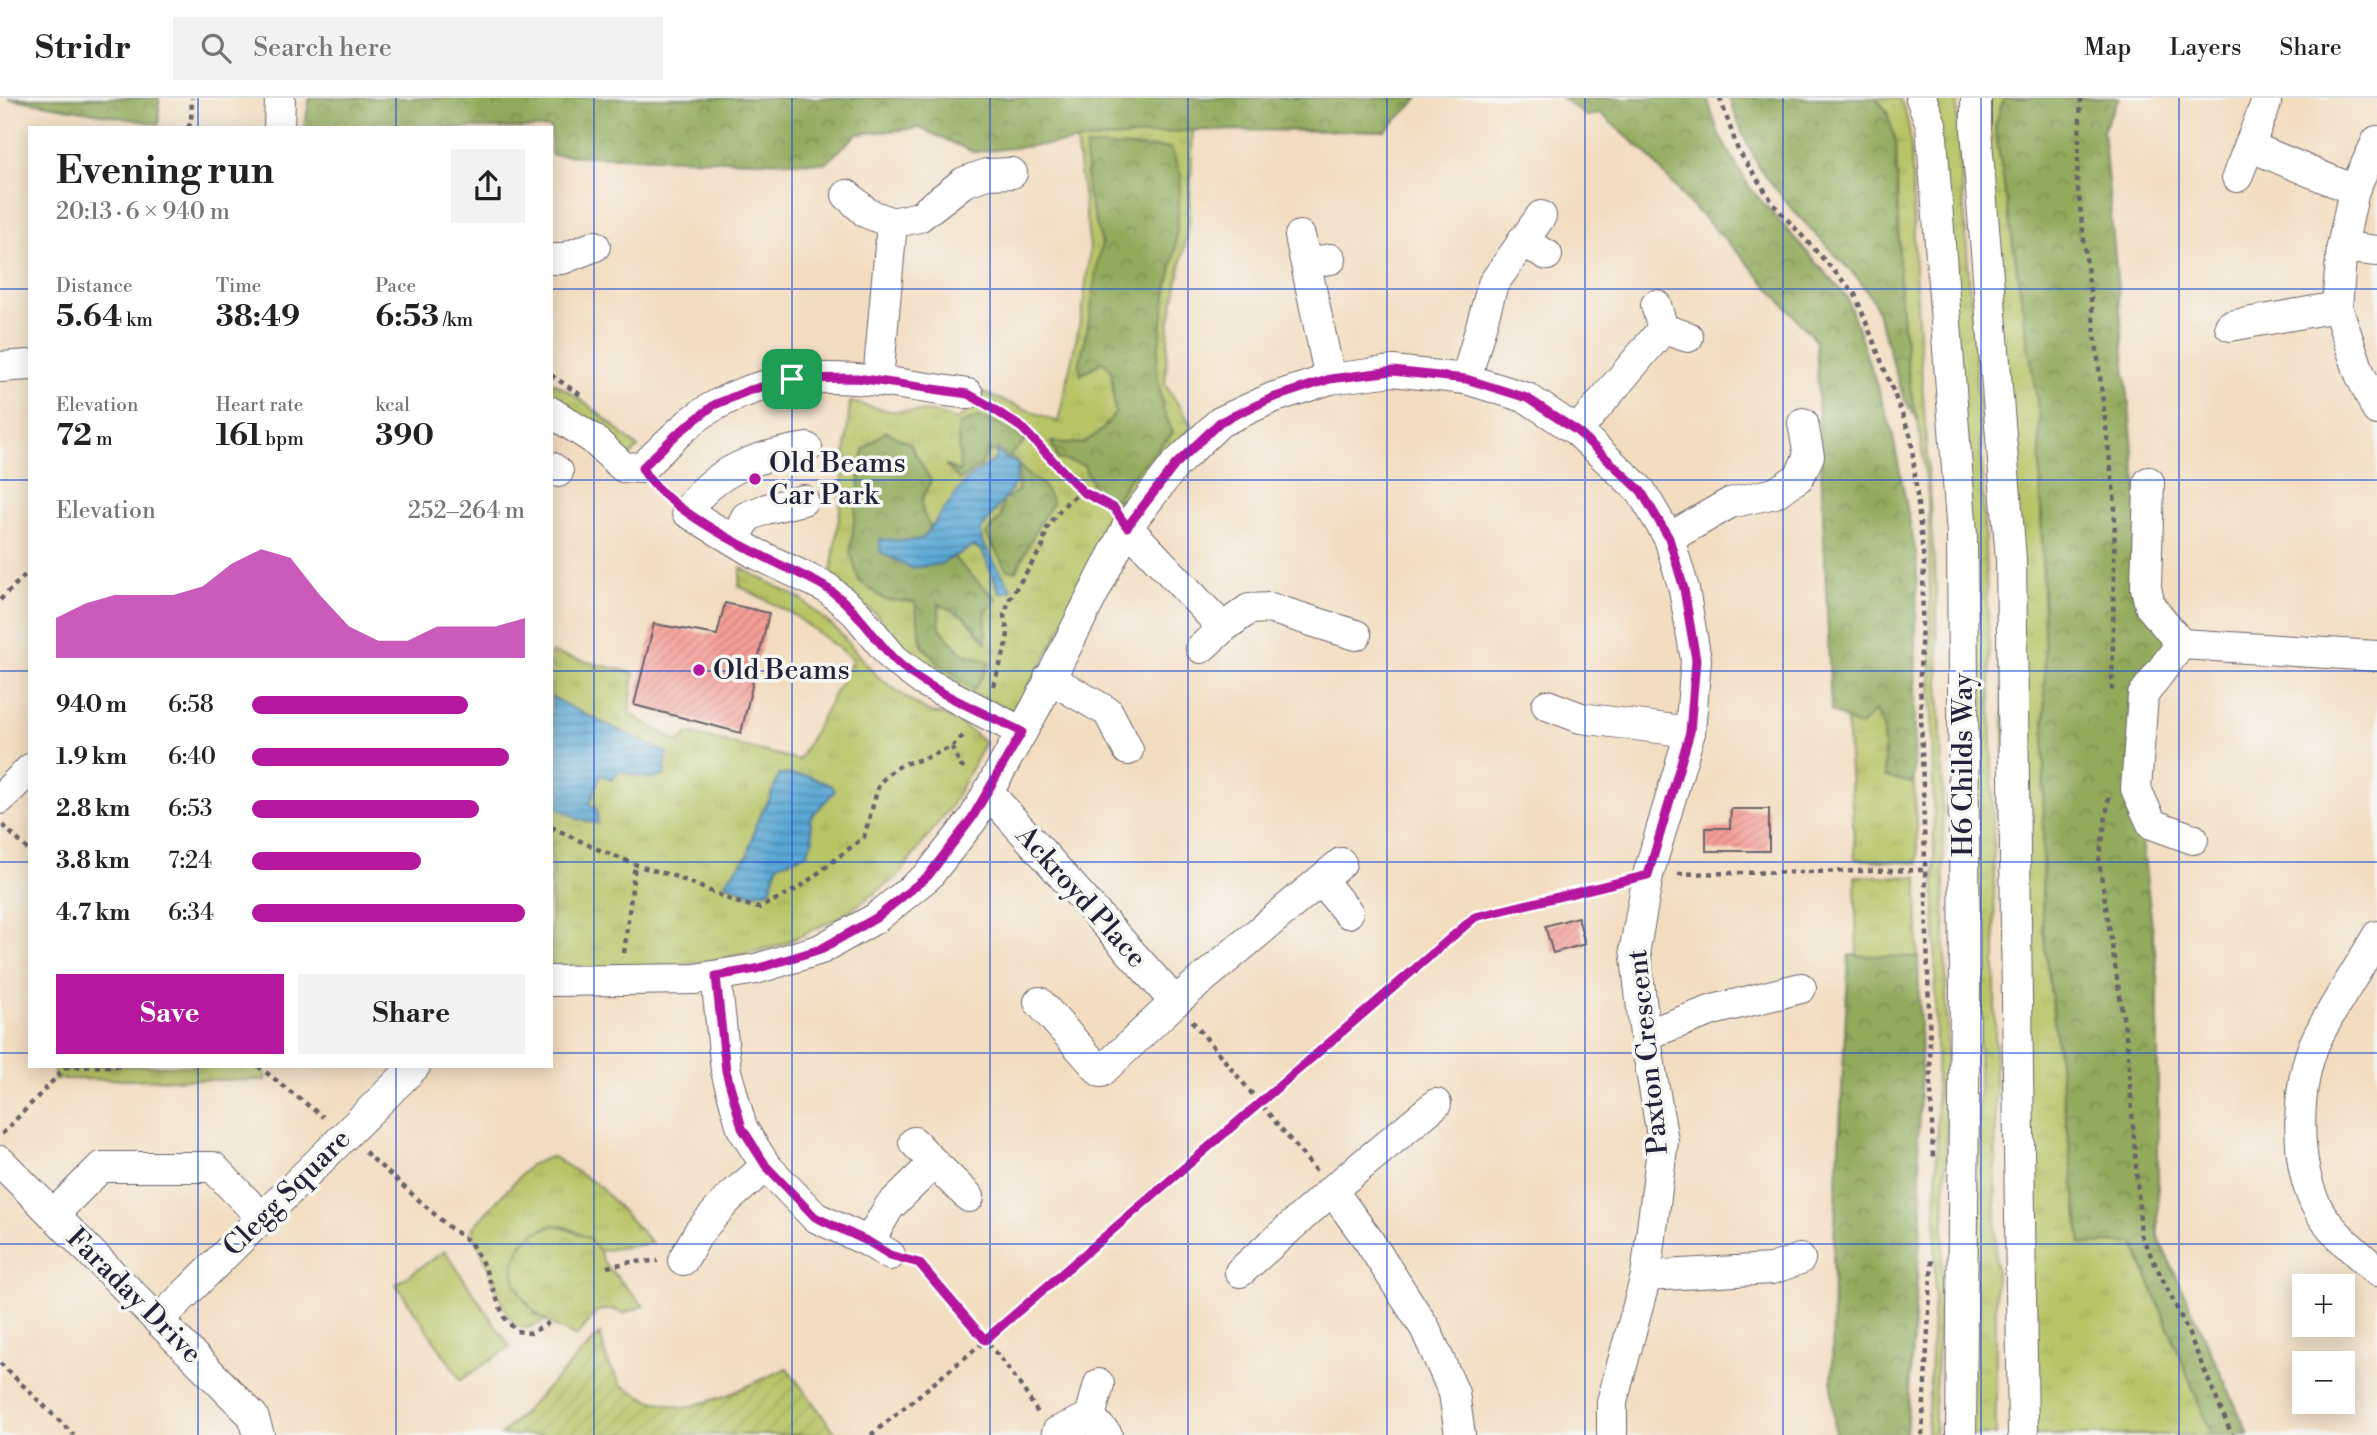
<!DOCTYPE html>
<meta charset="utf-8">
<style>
body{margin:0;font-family:"Libre Bodoni",serif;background:#f2f2f2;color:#222;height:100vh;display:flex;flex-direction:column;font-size:26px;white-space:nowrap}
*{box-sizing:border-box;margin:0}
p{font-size:23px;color:#767676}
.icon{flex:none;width:38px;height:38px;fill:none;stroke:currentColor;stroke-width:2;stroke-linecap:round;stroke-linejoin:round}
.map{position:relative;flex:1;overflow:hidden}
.side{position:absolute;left:28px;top:28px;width:525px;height:942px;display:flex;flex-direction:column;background:#fff;border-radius:0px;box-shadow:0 4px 18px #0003}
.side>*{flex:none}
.buttons{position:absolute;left:2292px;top:1176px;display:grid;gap:14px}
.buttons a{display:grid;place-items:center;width:63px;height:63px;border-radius:0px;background:#fff;box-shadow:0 4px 18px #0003;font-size:35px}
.pin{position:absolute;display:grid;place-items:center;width:60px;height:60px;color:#fff;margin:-30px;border-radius:14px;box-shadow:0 4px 10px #0006}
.round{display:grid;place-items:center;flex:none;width:74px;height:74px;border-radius:0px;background:#f2f2f2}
.head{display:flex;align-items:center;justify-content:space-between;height:119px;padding:0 28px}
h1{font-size:38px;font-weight:800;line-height:52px}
.stats{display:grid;grid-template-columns:repeat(3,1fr);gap:10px;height:119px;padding:7px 28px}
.stats div{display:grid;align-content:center}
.stats b{font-size:30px;font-weight:800}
.stats small{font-size:19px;font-weight:400}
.stats p{font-size:19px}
.chart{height:196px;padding:14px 28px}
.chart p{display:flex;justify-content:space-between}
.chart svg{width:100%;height:126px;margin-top:7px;fill:#b5179e;opacity:.7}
.primary-button{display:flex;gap:14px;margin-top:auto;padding:14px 28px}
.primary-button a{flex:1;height:80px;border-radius:0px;background:#b5179e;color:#fff;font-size:28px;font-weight:800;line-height:80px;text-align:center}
.primary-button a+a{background:#f2f2f2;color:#222}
ul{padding:0 28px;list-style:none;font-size:23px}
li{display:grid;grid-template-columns:112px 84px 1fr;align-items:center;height:52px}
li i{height:18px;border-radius:9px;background:#b5179e}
header{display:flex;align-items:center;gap:42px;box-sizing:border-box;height:98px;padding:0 35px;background:#fff;border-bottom:2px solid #e0e0e0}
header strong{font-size:33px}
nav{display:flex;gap:38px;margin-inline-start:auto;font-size:24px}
.search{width:490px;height:63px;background:#f2f2f2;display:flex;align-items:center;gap:18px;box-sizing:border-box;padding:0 24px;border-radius:0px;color:#767676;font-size:26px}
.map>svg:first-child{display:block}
.grass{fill:url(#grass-tufts);stroke:#6d7350;stroke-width:2}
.forest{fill:url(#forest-crowns);stroke:#5a664b;stroke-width:2}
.park{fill:url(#park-crowns);stroke:#6d7350;stroke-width:2}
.garden{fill:url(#garden-furrows);stroke:#6d7350;stroke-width:2}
.pitch{fill:#b8c466;stroke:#6d7350;stroke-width:2}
.water{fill:url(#water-rules);stroke:#3e6588;stroke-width:2}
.building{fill:url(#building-hatch)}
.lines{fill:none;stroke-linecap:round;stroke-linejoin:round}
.minor-casing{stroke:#6b636a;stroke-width:32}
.path{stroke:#6b636a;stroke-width:4.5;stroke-dasharray:5 5;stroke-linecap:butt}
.minor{stroke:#fff;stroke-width:30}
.route-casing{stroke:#fff;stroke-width:14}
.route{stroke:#b5179e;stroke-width:9}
.grid{fill:none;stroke:#1d4ed8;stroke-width:2;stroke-opacity:0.55}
.poi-dot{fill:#b5179e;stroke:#f6f6f2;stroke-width:2.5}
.labels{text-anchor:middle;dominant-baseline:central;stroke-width:7;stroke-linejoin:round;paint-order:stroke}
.poi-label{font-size:28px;fill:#22223b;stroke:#f6f6f2;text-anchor:start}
.street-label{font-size:28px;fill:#22223b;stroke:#f6f6f2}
</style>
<header>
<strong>Stridr</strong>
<div class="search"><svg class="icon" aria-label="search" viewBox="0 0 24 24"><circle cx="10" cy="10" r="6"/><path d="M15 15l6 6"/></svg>Search here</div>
<nav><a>Map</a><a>Layers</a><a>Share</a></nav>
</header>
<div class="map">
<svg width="2377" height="1337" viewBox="0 0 2377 1337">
<defs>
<pattern id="grass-tufts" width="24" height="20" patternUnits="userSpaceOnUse" patternTransform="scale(1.75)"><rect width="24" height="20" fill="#b8c466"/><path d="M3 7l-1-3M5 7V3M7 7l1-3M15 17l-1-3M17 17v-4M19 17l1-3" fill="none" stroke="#9ea859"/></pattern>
<pattern id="forest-crowns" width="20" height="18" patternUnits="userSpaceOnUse" patternTransform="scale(1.75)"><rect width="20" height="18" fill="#92aa5b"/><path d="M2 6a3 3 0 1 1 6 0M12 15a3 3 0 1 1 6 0" fill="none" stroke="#778a4c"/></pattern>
<pattern id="park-crowns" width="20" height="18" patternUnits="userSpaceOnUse" patternTransform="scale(1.75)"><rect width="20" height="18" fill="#b8c466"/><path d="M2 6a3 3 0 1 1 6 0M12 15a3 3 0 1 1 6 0" fill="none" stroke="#9ea859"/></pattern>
<pattern id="garden-furrows" width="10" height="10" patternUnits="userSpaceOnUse" patternTransform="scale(1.75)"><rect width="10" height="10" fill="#b8c466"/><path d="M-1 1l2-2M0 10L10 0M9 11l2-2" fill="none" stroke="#9ea859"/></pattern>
<pattern id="water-rules" width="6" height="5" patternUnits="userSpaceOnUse" patternTransform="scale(1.75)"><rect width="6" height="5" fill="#5aa8d4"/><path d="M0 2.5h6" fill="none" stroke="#4a88ad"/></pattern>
<pattern id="building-hatch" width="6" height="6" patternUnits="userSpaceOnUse" patternTransform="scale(1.75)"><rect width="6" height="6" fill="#f69e96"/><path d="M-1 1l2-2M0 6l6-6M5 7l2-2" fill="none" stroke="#c7807c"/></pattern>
</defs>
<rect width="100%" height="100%" fill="#f6f6f2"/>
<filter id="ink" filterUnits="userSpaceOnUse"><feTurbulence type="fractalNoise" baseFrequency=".0143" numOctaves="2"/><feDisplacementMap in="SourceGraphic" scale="14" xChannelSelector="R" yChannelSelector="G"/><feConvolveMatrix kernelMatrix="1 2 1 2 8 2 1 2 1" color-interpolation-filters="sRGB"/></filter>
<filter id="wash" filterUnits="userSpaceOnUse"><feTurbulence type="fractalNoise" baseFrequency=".00686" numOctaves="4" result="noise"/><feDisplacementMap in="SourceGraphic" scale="28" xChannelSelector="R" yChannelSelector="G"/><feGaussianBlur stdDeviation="1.57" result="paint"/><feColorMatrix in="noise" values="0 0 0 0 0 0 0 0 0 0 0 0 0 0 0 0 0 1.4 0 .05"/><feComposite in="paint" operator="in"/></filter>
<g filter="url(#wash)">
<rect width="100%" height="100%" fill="#f3ddc0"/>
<g class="grass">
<polygon points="1877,0 1899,0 1905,11 1910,36 1912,71 1915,175 1936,494 1942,670 1948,996 1943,1154 1935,1294 1935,1337 1927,1337 1935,1177 1937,1039 1934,742 1928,398 1918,323 1910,289 1900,198 1896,44 1887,14"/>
<polygon points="1937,0 1958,0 1957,15 1980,330 1991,601 1995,851 1996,1337 1968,1337 1979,1085 1979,805"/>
<polygon points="1989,0 2004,0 1995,28 2039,316 2045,577 2042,823 2081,1145 2133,1144 2212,1337 2023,1337 1988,29"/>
<polygon points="1193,32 1189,127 1169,227 1165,286 1193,329 1142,381 1016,614 969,595 905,555 876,516 830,482 840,412 850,304 890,313 932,314 957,322 973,309 976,292 1058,324 1083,210 1090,149 1076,43"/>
<path d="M 551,283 C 584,301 611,325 638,350 L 626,361 L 551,310 Z"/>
<polygon points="741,470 801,501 838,533 875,576 901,596 928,614 952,619 985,644 951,708 897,779 844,817 779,848 717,862 638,872 551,871 551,555 634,575 629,615 679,645 688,635 799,662 853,561 794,517 739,488"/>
<polygon points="1876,612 1883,630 1885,679 1914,685 1918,765 1855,761 1847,622 1859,628"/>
<polygon points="1855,778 1918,779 1918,859 1886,860 1857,858"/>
<polygon points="54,968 265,968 265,982 54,981"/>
<path d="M 552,1058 L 599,1088 L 652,1145 L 600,1153 C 590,1142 572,1128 556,1127 C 543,1127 530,1139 521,1146 L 535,1216 L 547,1222 L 528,1230 L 517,1229 C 501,1211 497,1189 487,1167 C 482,1155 476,1144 472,1130 L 530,1067 Z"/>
</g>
<g class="forest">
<polygon points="7,0 159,0 159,26"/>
<polygon points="310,0 1419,0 1385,33 1193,32 973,54 920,30 857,36 826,65 551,57 551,30 304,30"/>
<polygon points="1562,0 1707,0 1720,39 1750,90 1847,199 1892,333 1917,461 1914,685 1885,679 1883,630 1876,612 1859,629 1831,613 1816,243 1743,160 1689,105 1647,56 1601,16 1586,18"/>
<polygon points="1729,0 1876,0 1887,14 1896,44 1900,198 1910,289 1918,323 1904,301 1874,204 1858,181 1791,110 1760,71 1744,39"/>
<polygon points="2004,0 2119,0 2103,32 2146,490 2181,546 2143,597 2136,691 2158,879 2158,1138 2249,1337 2212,1337 2134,1145 2081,1146 2042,823 2045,577 2039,316 1995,28"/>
<polygon points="1086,48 1171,50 1181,78 1175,153 1165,203 1156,269 1163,311 1173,335 1129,381 1116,403 1093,389 1084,367 1058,361 1051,344 1082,346 1102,332 1115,315 1111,272 1103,263 1081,277 1079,268 1091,213 1096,172 1102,145 1087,95"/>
<polygon points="978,319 997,325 1026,343 1010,357 1030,379 1042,386 1053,405 1039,426 1016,473 1007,472 986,436 1001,419 1003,402 1018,393 1019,371 1004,356 990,352 980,368 960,382 945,367 960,374 958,327"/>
<path d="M 886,333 L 910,346 L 931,383 C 928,389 923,397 922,404 C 919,430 977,484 997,501 L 986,514 L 986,544 L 965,519 L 939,506 L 940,530 L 960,554 L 991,564 L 974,592 L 938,565 L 922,547 L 915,504 L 885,502 L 859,483 L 850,453 L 864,351 Z"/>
<polygon points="1849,857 1918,859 1921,972 1918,1038 1922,1113 1906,1337 1835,1337 1832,1291 1833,1162"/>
</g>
<path class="park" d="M 556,1127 L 587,1139 L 600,1153 L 603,1164 L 644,1208 L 624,1215 L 611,1211 L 598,1213 L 576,1239 C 546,1226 504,1198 516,1160 C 523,1138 535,1134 556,1127 Z"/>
<polygon class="garden" points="600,1236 607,1263 621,1287 649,1302 685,1310 726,1298 787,1270 837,1337 501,1337"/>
<polygon class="pitch" points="445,1153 510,1249 461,1282 396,1186"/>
<g class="water">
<path d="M 998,351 C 1002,361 1008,362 1018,365 L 1015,386 L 981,432 L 982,444 L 1012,492 L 1000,495 L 982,453 L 974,448 L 940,466 L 911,470 L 880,454 L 880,441 L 903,443 L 922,441 L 967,381 L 995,361 Z"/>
<polygon points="551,598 572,610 667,655 664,678 650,681 619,673 612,682 601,676 590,706 597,712 598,726 578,721 551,706"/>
<polygon points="779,676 808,678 831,687 835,693 810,720 813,741 807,756 778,766 770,792 752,796 724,785 748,757 756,725 769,702"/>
</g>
<g id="blocks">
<g class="building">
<polygon points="725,505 769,515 741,635 634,607 654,526 717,537"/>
<polygon points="1731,711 1769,711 1769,753 1706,753 1706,730 1730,730"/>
<polygon points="1578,819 1585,846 1553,855 1545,828"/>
</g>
</g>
</g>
<g filter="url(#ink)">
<use href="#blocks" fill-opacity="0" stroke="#6b636a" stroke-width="2"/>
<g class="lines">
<defs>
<g id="minor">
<polyline points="1921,0 1931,26 1962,437 1965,892 1961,1337"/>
<polyline points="1976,0 1976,31 2011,461 2023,1337"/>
<polyline points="279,30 280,0"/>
<polyline points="2377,43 2354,92 2342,149 2337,209 2360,276 2377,312"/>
<polyline points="2249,48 2354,92"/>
<polyline points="2237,79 2266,5"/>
<polyline points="847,97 867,115 892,125"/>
<polyline points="1300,138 1330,281"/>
<polyline points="1522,143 1547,157"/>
<polyline points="2342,149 2377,153"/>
<polyline points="551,161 562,161 595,148"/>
<polyline points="1306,165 1331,161"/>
<polyline points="2230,228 2337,209"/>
<polyline points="1663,231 1688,239"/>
<polyline points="0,269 30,267"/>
<polyline points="1466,281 1493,186 1541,118"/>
<polyline points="878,283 892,125 919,119 964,84 987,76 1012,75"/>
<path d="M 551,314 L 593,341 L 623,369 L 642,370 C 665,348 688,322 716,307 C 797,262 882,284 968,296"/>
<polyline points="1577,333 1663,231 1656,207"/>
<path d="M 807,350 C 760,357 713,372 687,414 L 753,454 L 827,490 L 856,515 L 894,561 L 923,583 L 1022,634"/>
<polyline points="551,369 558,374"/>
<polyline points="2149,384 2146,490 2150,508 2181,546"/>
<polyline points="1127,429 1223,530 1249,511 1270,510 1356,537"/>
<polyline points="1669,440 1730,405 1775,395 1799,379 1809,358 1803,325"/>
<polyline points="736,443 746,419 766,411 803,402"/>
<polyline points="1201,550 1223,530"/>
<polyline points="1049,580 1108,614 1128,652"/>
<polyline points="1547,607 1581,620 1690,634"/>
<polyline points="988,694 1175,904"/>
<polyline points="0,701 30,671"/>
<polyline points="2193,741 2152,726 2136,691 2143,597 2181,546 2377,558"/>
<polyline points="1321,782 1348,815"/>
<path d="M 2377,838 C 2358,872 2335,905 2317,940 C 2295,985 2293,1072 2321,1116 C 2335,1137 2358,1156 2377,1173"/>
<polyline points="716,878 726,973 742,1030 766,1068 815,1119 869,1144 890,1157"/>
<polyline points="551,883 695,881 756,871 821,851 876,820 928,778 973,721 1036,609 1127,429 1175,367 1220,324 1272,300 1330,281 1393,273 1466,281 1527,300 1577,333 1641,393 1669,440 1684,491 1696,562 1690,634 1648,777 1635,850 1645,937 1663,1043 1646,1178 1612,1304 1612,1337"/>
<polyline points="1039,904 1101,974 1175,904 1341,765"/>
<polyline points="1645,937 1713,912 1801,890"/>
<polyline points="914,1044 934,1065"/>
<polyline points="0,1063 253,1318 259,1337"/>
<polyline points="1332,1092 1369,1143 1425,1230 1454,1295 1460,1337"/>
<polyline points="53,1117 101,1069 213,1069 262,1120"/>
<polyline points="869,1144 889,1109 934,1065 969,1099"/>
<polyline points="683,1162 699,1134 727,1102 766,1068"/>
<polyline points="1240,1174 1332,1092 1436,1006"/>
<polyline points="1646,1178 1772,1171 1800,1161"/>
<polyline points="159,1222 415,968"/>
<polyline points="1090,1319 1099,1286"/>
<polyline points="1057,1334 1090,1319 1107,1337"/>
</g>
</defs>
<use href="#minor" class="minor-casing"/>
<g class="path">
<polyline points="1720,0 1738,52 1775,108 1855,196 1911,339 1924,465 1920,577 1933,1063"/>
<polyline points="2081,0 2077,83 2115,406 2112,596"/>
<polyline points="188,30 191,24 192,0"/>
<polyline points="551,277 582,298"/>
<polyline points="991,309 1022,330 1083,394"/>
<polyline points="0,502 30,472"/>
<polyline points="993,588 1006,549 1008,535 1004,518 1010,500 1043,448 1046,432 1053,421 1069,402 1083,394 1111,408"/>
<polyline points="952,649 961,668 968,674"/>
<polyline points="2109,699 2099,763 2127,945 2141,1137 2185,1227 2232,1337"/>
<polyline points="3,727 30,754"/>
<polyline points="551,729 595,750 642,769 677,779 736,804 759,810 799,790 864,739 879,686 888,676 903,666 923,661 952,649 966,635"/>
<polyline points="1678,776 1925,772"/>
<polyline points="624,855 635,766"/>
<polyline points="1192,923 1316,1073"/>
<polyline points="258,968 323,1019"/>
<polyline points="65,969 121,968"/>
<polyline points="2,1036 67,968"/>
<polyline points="365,1054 450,1130 470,1144 484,1168 504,1219 516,1233 531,1235 550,1224"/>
<path d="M 915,1164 L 919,1165 C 961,1214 1007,1261 1039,1317"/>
<polyline points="607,1169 631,1164 658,1163"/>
<polyline points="0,1265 74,1337"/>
<polyline points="871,1337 985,1243 1475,819 1621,783"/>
<polyline points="1922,1337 1932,1162"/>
</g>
<use href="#minor" class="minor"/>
</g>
</g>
<g class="lines" filter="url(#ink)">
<defs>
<path id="route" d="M 1393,273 L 1466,281 L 1527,300 L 1577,333 L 1641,393 L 1669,440 L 1684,491 L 1696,562 L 1690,634 L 1648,777 L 1475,819 L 985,1242 L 919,1165 L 890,1157 L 869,1144 L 815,1119 L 766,1068 L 742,1030 L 726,973 L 716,878 L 756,871 L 821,851 L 876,820 L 928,778 L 972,720 L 1022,634 C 983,614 923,591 893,560 C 871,536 855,509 828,491 C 815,482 799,476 785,469 C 745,450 662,409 642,370 L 677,336 L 714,307 L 750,292 L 792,281 L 857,280 L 968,296 L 986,306 L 1022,330 L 1083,394 L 1114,410 L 1127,429 L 1175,367 L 1220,324 L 1272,300 L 1330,281 Z"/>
</defs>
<use href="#route" class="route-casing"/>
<use href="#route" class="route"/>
</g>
<path class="grid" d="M 198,0 L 198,30M 396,0 L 396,30M 594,0 L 594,1337M 792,0 L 792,1337M 990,0 L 990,1337M 1188,0 L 1188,1337M 1387,0 L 1387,1337M 1585,0 L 1585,1337M 1783,0 L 1783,1337M 1981,0 L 1981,1337M 2179,0 L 2179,1337M 0,191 L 30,191M 551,191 L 2377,191M 0,382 L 30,382M 551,382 L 2377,382M 0,573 L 30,573M 551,573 L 2377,573M 0,764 L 30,764M 551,764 L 2377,764M 0,955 L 30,955M 551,955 L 2377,955M 198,968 L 198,1337M 396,968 L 396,1337M 0,1146 L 2377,1146"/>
<g class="poi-dot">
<circle cx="755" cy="381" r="7"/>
<circle cx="699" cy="572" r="7"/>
</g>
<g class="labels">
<g class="poi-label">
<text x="769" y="365">Old Beams<tspan x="769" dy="32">Car Park</tspan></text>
<text x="713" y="572">Old Beams</text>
</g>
<g class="street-label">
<text transform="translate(1963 667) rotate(-90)">H6 Childs Way</text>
<text transform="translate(1081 799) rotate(48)">Ackroyd Place</text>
<text transform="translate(1648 954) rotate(-96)">Paxton Crescent</text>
<text transform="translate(287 1095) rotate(-45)">Clegg Square</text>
<text transform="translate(134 1198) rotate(45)">Faraday Drive</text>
</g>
</g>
</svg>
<div class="buttons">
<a>+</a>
<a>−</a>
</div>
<div class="pin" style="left:792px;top:281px;background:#1e9e55"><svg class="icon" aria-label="arrive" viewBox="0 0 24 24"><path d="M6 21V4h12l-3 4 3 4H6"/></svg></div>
<section class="side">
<div class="head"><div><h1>Evening run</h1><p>20:13 · 6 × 940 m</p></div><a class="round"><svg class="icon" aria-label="share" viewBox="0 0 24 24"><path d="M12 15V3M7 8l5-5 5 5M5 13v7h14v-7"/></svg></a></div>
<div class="stats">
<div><p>Distance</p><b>5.64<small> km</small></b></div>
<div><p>Time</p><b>38:49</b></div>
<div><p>Pace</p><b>6:53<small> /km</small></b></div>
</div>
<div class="stats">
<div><p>Elevation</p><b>72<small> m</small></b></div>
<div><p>Heart rate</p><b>161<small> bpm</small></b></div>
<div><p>kcal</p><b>390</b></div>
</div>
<div class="chart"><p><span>Elevation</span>252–264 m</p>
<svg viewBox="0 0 160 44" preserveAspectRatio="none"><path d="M0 44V30L10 25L20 22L30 22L40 22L50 19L60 11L70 6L80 9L90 22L100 33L110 38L120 38L130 33L140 33L150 33L160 30V44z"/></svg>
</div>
<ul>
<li><b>940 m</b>6:58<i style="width:79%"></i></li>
<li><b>1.9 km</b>6:40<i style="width:94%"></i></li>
<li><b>2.8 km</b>6:53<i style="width:83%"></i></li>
<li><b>3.8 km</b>7:24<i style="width:62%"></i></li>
<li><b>4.7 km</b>6:34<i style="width:100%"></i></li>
</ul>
<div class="primary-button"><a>Save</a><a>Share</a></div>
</section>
</div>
